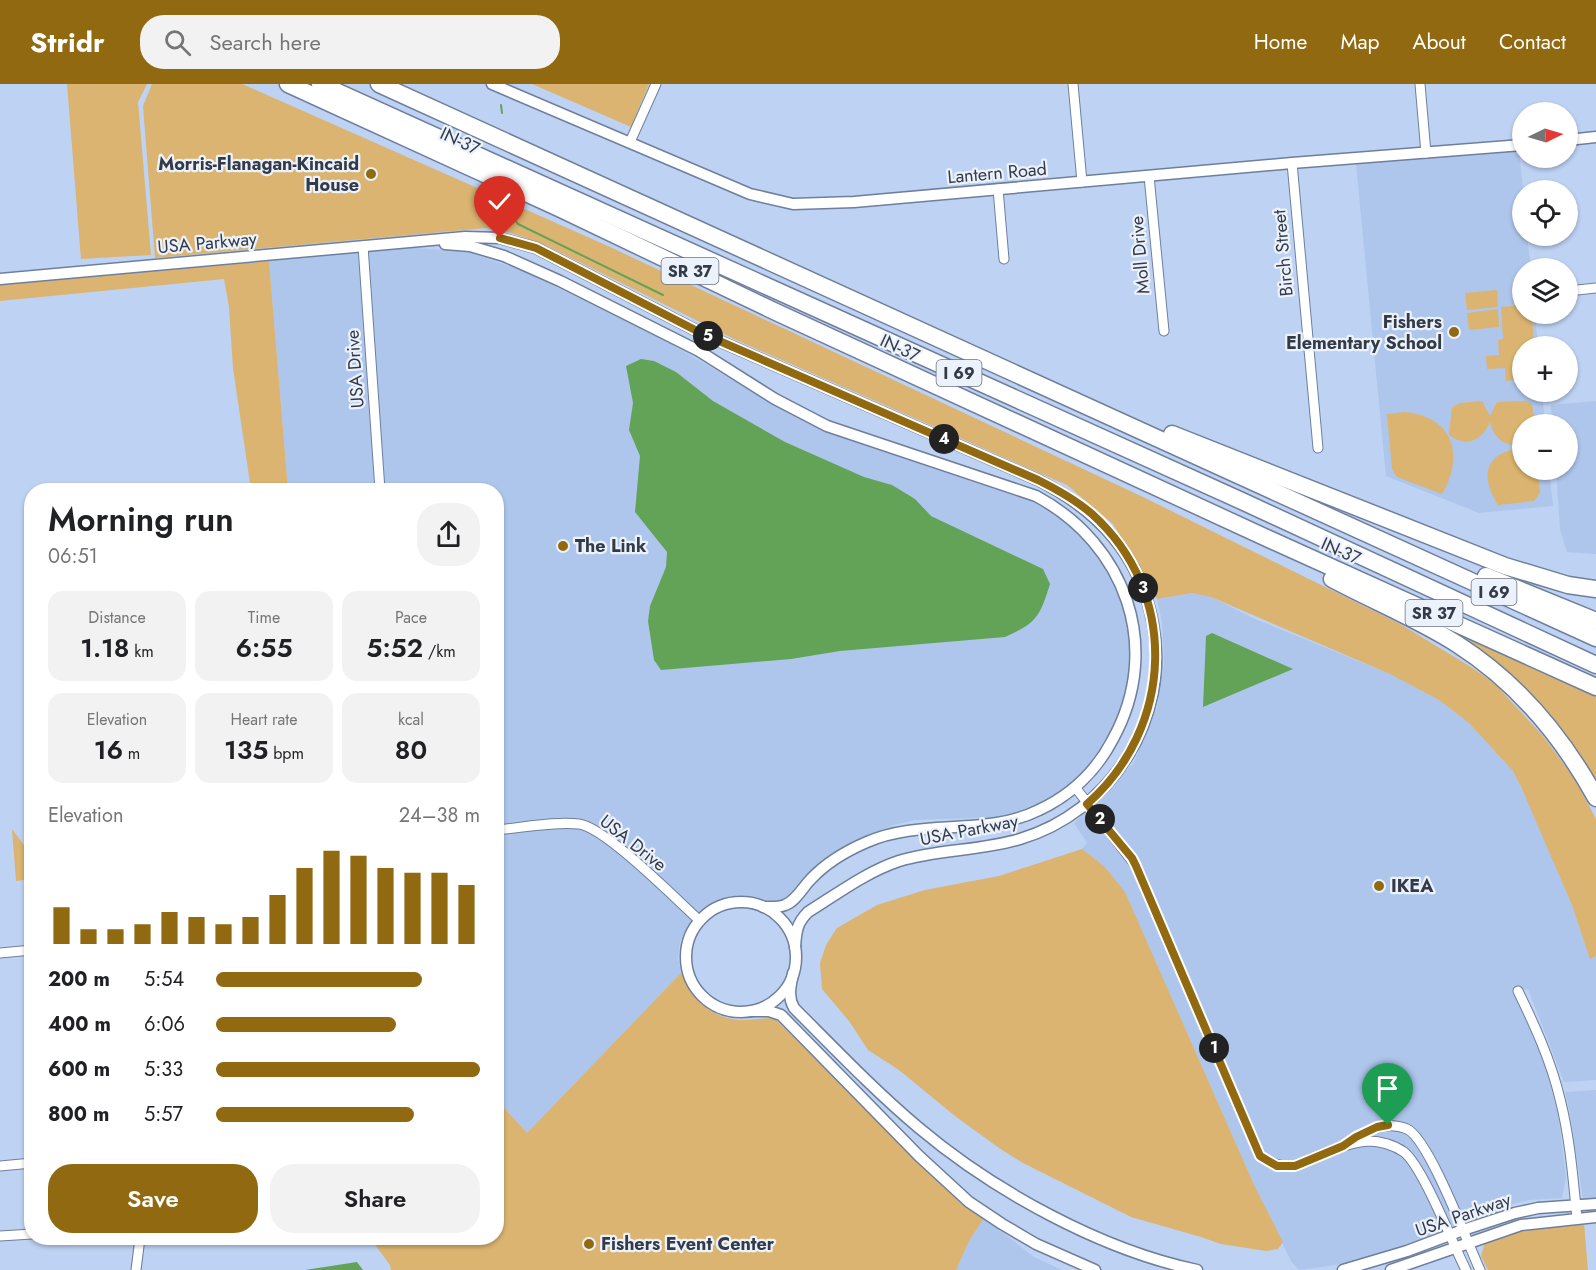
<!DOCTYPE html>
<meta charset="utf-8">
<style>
body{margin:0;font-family:Jost,sans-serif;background:#f2f2f2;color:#202124;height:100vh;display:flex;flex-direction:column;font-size:22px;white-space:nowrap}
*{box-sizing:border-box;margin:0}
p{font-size:20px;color:#757577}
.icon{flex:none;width:33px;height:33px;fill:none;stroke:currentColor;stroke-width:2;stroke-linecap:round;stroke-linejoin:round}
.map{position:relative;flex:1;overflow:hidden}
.details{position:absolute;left:24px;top:399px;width:480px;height:762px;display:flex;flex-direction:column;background:#fff;border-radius:24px;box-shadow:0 2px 4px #0004}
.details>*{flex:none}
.needle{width:39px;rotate:85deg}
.buttons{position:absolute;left:1512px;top:18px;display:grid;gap:12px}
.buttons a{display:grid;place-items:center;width:66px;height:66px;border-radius:50%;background:#fff;box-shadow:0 2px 4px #0004;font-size:30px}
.pin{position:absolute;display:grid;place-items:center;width:51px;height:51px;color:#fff;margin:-62px -26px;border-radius:50% 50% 50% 0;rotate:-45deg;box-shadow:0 0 6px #0007}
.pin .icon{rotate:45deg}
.km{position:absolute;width:30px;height:30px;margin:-15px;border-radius:50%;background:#222;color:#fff;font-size:16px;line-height:30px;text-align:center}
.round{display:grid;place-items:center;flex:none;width:63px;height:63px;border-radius:24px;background:#f2f2f2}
.summary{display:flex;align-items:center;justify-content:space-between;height:102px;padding:0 24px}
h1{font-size:33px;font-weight:600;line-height:45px}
.figures{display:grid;grid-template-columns:repeat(3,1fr);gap:9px;height:102px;padding:6px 24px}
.figures div{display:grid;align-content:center;border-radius:15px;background:#f2f2f2;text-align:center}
.figures b{font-size:26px;font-weight:600}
.figures small{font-size:16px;font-weight:400}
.figures p{font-size:16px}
.chart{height:168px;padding:12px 24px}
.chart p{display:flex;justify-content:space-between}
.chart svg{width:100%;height:108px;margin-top:6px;stroke:#916910;stroke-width:6}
.action{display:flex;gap:12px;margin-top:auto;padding:12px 24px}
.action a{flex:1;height:69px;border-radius:24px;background:#916910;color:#fff;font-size:24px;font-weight:600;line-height:69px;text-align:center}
.action a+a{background:#f2f2f2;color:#202124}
ul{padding:0 24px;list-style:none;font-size:20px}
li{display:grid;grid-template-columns:96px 72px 1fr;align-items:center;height:45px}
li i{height:15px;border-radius:8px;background:#916910}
header{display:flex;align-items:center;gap:36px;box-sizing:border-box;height:84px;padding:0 30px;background:#916910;color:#fff}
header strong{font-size:28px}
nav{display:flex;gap:33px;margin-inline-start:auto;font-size:21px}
.search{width:420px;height:54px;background:#f2f2f2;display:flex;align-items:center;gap:15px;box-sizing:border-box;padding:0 21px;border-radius:24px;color:#757577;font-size:22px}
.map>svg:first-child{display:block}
.built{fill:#aec6ec}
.green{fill:#dab470}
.water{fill:#63a357}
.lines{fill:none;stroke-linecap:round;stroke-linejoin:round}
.stream{stroke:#63a357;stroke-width:2}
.minor-casing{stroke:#6e7f9d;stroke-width:11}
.tertiary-casing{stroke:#6e7f9d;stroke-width:13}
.motorway-casing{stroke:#6e7f9d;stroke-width:19}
.minor{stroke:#fff;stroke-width:9}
.tertiary{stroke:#fff;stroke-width:10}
.motorway{stroke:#fff;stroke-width:16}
.route-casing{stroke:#fff;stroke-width:12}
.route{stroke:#916910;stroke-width:8}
.poi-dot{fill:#916910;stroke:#ecf2fc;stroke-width:2}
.labels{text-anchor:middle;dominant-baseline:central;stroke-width:4.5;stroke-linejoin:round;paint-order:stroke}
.shield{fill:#ecf2fc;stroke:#6b727e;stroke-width:1.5}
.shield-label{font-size:16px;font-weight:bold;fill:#343b48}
.street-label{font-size:18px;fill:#343b48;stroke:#ecf2fc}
.poi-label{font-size:18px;font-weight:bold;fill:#343b48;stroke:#ecf2fc;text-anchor:start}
</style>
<header>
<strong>Stridr</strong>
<div class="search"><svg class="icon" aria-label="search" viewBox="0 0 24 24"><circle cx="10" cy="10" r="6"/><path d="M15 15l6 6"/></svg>Search here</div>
<nav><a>Home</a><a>Map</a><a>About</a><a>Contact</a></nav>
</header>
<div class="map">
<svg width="1596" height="1186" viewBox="0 0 1596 1186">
<rect width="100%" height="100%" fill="#bed2f3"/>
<g class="built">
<polygon points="1519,66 1523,106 1522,152 1527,152 1531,184 1522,184 1522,230 1535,230 1538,262 1522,262 1522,308 1542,308 1545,340 1522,340 1522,386 1549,386 1553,422 1479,429 1386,392 1356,80"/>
<polygon points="404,163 468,168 520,186 645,245 791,330 829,349 1026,415 1051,427 1063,435 1091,463 1116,499 1129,541 1131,580 1122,625 1103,664 1077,695 1044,719 1026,727 1002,733 915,736 893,741 835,767 821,777 784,816 771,818 753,812 737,811 720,815 710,820 693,834 680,857 678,874 681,889 527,1049 497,1016 496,406 288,406 269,177 282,174"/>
<polygon points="1596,317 1596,470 1567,468 1560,445 1556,386 1568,386 1568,340 1552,340 1551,321"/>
<polygon points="1192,509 1211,513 1253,534 1390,590 1439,616 1469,639 1513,687 1535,733 1572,821 1590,874 1596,872 1596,996 1564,998 1528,905 1515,910 1542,973 1558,1027 1566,1093 1562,1114 1529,1116 1513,1120 1488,1129 1414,1160 1357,1178 1299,1186 1291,1177 1255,1103 1149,863 1104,782 1082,765 1087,759 1074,739 1133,680 1157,624 1164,579 1162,538 1157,515"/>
<polygon points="1596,1006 1596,1114 1583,1115 1569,1025 1565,1008"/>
<polygon points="984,1134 1034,1173 1062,1186 956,1186 969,1157"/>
</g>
<g class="green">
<polygon points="67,0 147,0 138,18 151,171 81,175"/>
<polygon points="152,0 242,0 608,162 1143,413 1400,540 1471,583 1494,599 1543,652 1575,695 1596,735 1596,872 1590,875 1572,821 1522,705 1513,687 1469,639 1439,616 1390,590 1211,513 1192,509 1157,515 1113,440 1067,401 734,255 543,160 508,148 486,144 155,174 143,22"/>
<polygon points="532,0 649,0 631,43"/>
<polygon points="269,177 288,406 251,406 233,284 229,223 224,195 0,217 0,201"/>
<polygon points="1497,206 1498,223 1467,226 1465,209"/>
<polygon points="1522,221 1522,230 1532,230 1534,262 1522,262 1522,295 1506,297 1505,284 1487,285 1486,272 1499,271 1498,256 1503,255 1501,223"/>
<polygon points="1498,225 1499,243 1469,246 1467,229"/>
<path d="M 1482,317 L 1490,332 L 1497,318 L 1526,317 L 1532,320 L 1535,340 L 1522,340 L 1522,361 C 1505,363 1494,355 1490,338 C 1482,357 1466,364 1449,351 L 1452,323 L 1460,319 Z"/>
<path d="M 1405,328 C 1453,333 1465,371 1442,410 L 1397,393 L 1392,385 L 1387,330 Z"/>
<path d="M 1515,365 L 1522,366 L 1522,386 L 1538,386 L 1540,409 L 1534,417 L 1498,421 C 1482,396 1482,372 1515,365 Z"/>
<path d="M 1457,550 L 1596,613 L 1596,699 C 1584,680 1572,659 1558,640 C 1530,604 1493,577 1457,550 Z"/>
<polygon points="12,745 24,761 31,760 31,795 16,797"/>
<polygon points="1082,765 1104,782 1125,808 1255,1103 1283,1158 1278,1165 1266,1167 1221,1160 1201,1153 1131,1133 1023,1079 999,1064 955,1032 899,986 868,966 849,937 822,905 820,879 826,861 837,844 877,821 925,806 999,792"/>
<path d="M 681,889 C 693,914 711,935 741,936 C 752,936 763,934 774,934 L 946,1104 L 984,1134 L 969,1157 L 956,1186 L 391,1186 L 390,1181 L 370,1154 L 496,1154 L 497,1016 L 527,1049 Z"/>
<polygon points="1584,1139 1588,1186 1488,1186 1481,1172 1485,1158 1527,1144"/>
</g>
<g class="water">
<path d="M 641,275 L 654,277 L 676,288 L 713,317 L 785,358 L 864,393 L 892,401 L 915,415 L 931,432 L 1043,485 L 1050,500 C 1040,532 1037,539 1005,553 L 840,567 L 791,575 L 661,586 L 654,576 L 648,537 L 650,522 L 666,483 L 667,468 L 635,428 L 640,372 L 629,346 L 633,319 L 626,282 Z"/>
<polygon points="1212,549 1293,585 1203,623 1206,552"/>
<polygon points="357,1178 363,1186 305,1186"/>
</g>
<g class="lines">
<g class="stream">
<polyline points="501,21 502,29"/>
<polyline points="511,120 515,136 518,140 663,211"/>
</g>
<defs>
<g id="minor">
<polyline points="1073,0 1082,98"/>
<polyline points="1420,0 1426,69"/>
<polyline points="630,58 656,0"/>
<polyline points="1292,79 1318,364"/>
<polyline points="1149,92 1164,247"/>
<polyline points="998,105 1004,175"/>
<polyline points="363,162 380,406"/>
<polyline points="1568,207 1596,204"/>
<path d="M 1075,703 L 1136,782 L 1260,1072 C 1272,1080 1281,1083 1295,1082 C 1318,1072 1343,1059 1369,1057 C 1380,1057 1394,1061 1404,1068 C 1423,1083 1453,1161 1466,1186"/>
<path d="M 496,746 C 522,744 554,737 579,740 C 605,743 677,816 700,837"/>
<polyline points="0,869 32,866"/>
<path d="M 1518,907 C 1535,942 1551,977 1560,1015 C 1570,1054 1573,1094 1577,1134"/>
<path d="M 1347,1059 C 1364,1048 1386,1036 1407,1045 C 1429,1055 1468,1160 1480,1186"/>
<polyline points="0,1082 32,1079"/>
<polyline points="0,1152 32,1150"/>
<polyline points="136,1186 140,1154"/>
</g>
<g id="tertiary">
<polyline points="492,0 750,110 793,120 854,118 1292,79 1522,61"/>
<polyline points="1568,56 1596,53"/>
<path d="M 445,160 L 470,162 L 504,172 L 560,197 L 699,267 L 775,315 L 827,342 L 1036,412 C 1126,460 1163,564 1113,655 C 1097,686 1071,711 1039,726 C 985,753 922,734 867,758 C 846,767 826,779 811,795 C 803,803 796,817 785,821 C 778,824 770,823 763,823"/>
<path d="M 0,195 L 465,153 L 500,154 L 536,164 L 701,249 L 1038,396 C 1099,427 1140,471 1153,540 C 1171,634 1111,728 1020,755 C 981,767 938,765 899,777 C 866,788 837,810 808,828 C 797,839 796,847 795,863"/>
<circle cx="741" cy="873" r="55"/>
<path d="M 793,889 C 791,901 787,912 794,924 C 835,965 875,1007 919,1044 C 994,1107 1101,1166 1197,1186"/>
<polyline points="753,927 769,927 781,931 919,1072 969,1118 1002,1140 1036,1160 1095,1186"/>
<polyline points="1343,1186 1407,1167 1463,1146 1515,1129 1538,1124 1596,1120"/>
<polyline points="1391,1186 1521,1141 1596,1133"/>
</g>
<g id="motorway">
<polyline points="288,0 561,125 776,228 1271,456 1596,603"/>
<polyline points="320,0 1244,418 1596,581"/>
<polyline points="379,0 1596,554"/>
<polyline points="1172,350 1505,482 1568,501 1596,505"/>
<polyline points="1486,492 1596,537"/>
<path d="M 1332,495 C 1373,517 1418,535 1457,560 C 1518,599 1562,652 1596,714"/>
</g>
</defs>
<use href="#minor" class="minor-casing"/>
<use href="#tertiary" class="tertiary-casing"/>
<use href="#motorway" class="motorway-casing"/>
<use href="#minor" class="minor"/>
<use href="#tertiary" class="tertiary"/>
<use href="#motorway" class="motorway"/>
</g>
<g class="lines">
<defs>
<path id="route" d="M 500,154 L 536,164 L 701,249 L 1038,396 C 1058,406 1076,416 1092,430 C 1180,509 1174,644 1087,720 L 1132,774 L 1136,782 L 1260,1072 L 1277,1082 L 1295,1082 L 1343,1062 L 1356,1053 L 1377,1043 L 1388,1041"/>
</defs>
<use href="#route" class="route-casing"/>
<use href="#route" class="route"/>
</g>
<g class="poi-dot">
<circle cx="371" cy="90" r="6"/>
<circle cx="1454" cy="248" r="6"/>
<circle cx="563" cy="462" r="6"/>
<circle cx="1379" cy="802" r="6"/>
<circle cx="589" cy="1160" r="6"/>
</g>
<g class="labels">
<g class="shield">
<rect x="661.5" y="174" width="57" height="26" rx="4.5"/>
<rect x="936.5" y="276" width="45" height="26" rx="4.5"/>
<rect x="1471.5" y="495" width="45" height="26" rx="4.5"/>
<rect x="1405.5" y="516" width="57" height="26" rx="4.5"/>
</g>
<g class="shield-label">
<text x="690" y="187">SR 37</text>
<text x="959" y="289">I 69</text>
<text x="1494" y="508">I 69</text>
<text x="1434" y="529">SR 37</text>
</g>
<g class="street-label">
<text transform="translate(460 57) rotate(25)">IN-37</text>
<text transform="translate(997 89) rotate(-5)">Lantern Road</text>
<text transform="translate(207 159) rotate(-5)">USA Parkway</text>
<text transform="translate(1283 169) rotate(-95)">Birch Street</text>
<text transform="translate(1140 171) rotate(-95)">Moll Drive</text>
<text transform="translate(900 264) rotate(25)">IN-37</text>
<text transform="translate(355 285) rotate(-94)">USA Drive</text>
<text transform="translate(1341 467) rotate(24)">IN-37</text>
<text transform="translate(969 746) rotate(-11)">USA Parkway</text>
<text transform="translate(633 759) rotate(38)">USA Drive</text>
<text transform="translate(1463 1131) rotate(-19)">USA Parkway</text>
</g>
<g class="poi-label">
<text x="359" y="80" text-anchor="end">Morris-Flanagan-Kincaid<tspan x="359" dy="21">House</tspan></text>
<text x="1442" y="238" text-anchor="end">Fishers<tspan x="1442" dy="21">Elementary School</tspan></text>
<text x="575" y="462">The Link</text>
<text x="1391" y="802">IKEA</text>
<text x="601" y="1160">Fishers Event Center</text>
</g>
</g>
</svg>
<div class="buttons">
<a><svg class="needle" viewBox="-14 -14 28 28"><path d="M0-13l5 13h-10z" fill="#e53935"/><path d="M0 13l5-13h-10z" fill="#757577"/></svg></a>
<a><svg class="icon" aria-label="locate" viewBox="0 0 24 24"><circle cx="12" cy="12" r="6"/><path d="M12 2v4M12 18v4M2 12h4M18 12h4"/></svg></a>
<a><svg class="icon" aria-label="layers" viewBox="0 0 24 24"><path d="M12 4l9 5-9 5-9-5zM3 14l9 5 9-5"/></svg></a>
<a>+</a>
<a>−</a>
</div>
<div class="pin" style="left:1388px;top:1041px;background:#1e9e55"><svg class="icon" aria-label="arrive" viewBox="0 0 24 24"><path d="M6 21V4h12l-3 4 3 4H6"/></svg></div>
<div class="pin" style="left:500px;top:154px;background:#d93025"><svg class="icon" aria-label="check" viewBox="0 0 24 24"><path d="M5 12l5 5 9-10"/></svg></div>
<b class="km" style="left:1214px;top:964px">1</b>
<b class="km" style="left:1100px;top:735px">2</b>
<b class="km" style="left:1143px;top:504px">3</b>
<b class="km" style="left:944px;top:355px">4</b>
<b class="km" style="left:708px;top:252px">5</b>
<section class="details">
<div class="summary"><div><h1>Morning run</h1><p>06:51</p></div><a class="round"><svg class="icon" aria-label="share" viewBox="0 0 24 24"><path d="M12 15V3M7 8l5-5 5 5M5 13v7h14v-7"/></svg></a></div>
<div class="figures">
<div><p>Distance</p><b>1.18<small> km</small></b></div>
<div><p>Time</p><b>6:55</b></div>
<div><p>Pace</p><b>5:52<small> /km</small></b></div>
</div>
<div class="figures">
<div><p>Elevation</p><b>16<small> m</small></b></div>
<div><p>Heart rate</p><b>135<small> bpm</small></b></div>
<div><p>kcal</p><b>80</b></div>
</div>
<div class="chart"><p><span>Elevation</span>24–38 m</p>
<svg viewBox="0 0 160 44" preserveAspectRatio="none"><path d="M5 44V29M15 44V38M25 44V38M35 44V36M45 44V31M55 44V33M65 44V36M75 44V33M85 44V24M95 44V13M105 44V6M115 44V8M125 44V13M135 44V15M145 44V15M155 44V20"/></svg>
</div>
<ul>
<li><b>200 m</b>5:54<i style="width:78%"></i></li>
<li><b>400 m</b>6:06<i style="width:68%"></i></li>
<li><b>600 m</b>5:33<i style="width:100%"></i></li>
<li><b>800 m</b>5:57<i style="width:75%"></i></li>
</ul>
<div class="action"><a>Save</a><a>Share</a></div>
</section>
</div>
